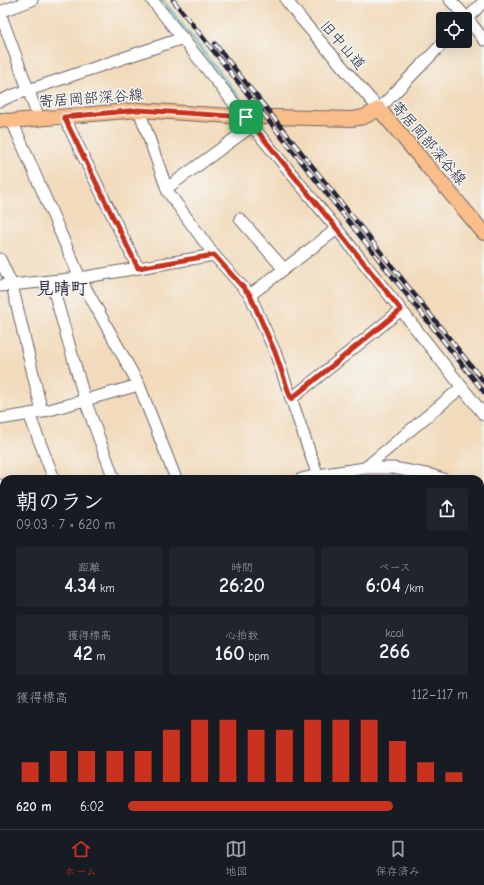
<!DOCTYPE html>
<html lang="ja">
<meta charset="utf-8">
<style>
body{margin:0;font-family:"Comic Neue","Klee One",sans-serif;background:#20242c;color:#f1f3f6;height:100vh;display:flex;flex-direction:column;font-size:15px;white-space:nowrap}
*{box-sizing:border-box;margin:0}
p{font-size:13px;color:#9ea1a6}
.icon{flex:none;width:22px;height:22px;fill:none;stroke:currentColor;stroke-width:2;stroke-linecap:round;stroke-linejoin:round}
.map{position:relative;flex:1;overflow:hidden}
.drawer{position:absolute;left:0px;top:475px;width:484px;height:354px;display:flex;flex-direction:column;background:#171b24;border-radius:12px 12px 0 0;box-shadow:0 4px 16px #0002}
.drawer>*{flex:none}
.controls{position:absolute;left:436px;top:12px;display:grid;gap:8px}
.controls a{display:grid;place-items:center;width:36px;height:36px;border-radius:4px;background:#171b24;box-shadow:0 4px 16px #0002;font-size:20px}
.pin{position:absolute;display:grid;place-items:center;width:34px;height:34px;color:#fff;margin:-17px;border-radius:8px;box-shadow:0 2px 6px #0006}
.round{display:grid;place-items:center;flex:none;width:42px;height:42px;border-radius:4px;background:#20242c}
.summary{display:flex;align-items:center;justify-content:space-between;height:68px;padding:0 16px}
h1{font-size:22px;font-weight:800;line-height:30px}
.stats{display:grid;grid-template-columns:repeat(3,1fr);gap:6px;height:68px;padding:4px 16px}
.stats div{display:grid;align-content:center;border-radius:4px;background:#20242c;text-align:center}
.stats b{font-size:20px;font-weight:800}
.stats small{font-size:11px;font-weight:400}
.stats p{font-size:11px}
.chart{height:112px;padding:8px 16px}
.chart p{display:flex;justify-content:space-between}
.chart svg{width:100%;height:72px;margin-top:4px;stroke:#c8321e;stroke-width:6}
ul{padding:0 16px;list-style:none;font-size:13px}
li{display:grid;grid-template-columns:64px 48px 1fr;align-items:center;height:30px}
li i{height:10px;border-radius:5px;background:#c8321e}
.tabs{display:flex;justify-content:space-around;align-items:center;height:56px;border-top:1px solid #363941;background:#171b24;font-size:11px;color:#9ea1a6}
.tabs a{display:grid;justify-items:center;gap:2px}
.tabs .active{color:#c8321e}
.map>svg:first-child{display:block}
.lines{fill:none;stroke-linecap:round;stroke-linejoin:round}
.stream{stroke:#3eaabe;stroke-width:3}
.minor-casing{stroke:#6b6368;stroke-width:13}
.major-casing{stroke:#6b6368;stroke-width:16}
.minor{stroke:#fff;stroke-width:11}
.major{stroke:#f9bd89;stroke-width:14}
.rail-casing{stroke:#22223b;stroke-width:4.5}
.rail{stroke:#f6f6f2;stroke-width:3;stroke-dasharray:9;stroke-linecap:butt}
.route-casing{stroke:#fff;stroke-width:8}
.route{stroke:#c8321e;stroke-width:5}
.labels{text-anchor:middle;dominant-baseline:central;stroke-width:3;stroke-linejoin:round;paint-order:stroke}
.street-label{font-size:15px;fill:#22223b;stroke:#f6f6f2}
.quarter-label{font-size:17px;font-weight:bold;fill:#22223b;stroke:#f6f6f2}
</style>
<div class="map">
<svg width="484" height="829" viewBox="0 0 484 829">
<rect width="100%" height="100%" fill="#f6f6f2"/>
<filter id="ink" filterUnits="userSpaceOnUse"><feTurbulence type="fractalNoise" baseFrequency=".025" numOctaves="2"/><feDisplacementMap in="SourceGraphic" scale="8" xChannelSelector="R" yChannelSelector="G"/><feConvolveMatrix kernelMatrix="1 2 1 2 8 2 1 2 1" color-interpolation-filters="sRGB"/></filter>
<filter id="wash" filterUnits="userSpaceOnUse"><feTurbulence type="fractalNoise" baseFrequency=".012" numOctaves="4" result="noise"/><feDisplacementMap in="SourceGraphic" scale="16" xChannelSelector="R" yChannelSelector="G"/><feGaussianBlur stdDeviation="0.9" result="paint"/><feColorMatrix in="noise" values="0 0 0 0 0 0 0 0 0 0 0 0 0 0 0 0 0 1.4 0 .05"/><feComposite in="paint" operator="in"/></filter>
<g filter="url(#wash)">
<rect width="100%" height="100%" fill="#f2dbbc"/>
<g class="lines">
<g class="stream">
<polyline points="162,0 250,112"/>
<polyline points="259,124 312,190"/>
<polyline points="480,789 484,788"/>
<polyline points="349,829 360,825"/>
</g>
</g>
</g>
<g filter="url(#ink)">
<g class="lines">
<defs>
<g id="minor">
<polyline points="152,0 252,126 337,229 484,415"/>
<polyline points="286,0 302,20 379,109 445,41"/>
<polyline points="450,0 467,18 484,40"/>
<polyline points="0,12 32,0"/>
<polyline points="0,13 39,119"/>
<polyline points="465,21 484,1"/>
<polyline points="0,101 11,96 183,38"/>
<polyline points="139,110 168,192 214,255 250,295 275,352 319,479"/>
<polyline points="64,117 138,268"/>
<polyline points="12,121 80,278 139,385 176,479"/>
<polyline points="167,188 252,126"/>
<polyline points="240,219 284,269"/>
<polyline points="0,259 12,285 42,412"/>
<polyline points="51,281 85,400 114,479"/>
<polyline points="0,286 80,278 214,255"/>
<polyline points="250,295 337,229"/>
<polyline points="291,399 401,310"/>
<polyline points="29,414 54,479"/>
<polyline points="0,419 42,412 139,385"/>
<polyline points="365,468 462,387"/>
<polyline points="301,479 318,475 365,468 393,468 431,475 443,479"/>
<polyline points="0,485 4,495"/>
<polyline points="480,494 484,496"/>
<polyline points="480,550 484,547"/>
<polyline points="0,555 4,554"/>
<polyline points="0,688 4,704"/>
<polyline points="480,770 484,770"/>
<polyline points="480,807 484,806"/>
<polyline points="35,825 36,829"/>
<polyline points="83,829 100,825"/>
<polyline points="263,829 279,825"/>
<polyline points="307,829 318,825"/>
<polyline points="399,829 410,825"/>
</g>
<polyline id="major" points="0,120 12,121 139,110 246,117 274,117 352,119 364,117 379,109 484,233"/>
</defs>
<use href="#minor" class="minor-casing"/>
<use href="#major" class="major-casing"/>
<use href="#minor" class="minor"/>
<use href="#major" class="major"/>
<defs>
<g id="rail">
<polyline points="173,0 484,392"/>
<polyline points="215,44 484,382"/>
</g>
</defs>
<use href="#rail" class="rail-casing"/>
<use href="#rail" class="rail"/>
</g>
</g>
<g class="lines" filter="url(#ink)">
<defs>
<polygon id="route" points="139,110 246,117 337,229 401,310 291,399 275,352 250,295 214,255 138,268 64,117"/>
</defs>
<use href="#route" class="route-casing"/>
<use href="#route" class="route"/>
</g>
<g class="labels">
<g class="street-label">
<text transform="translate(343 45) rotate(49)">旧中山道</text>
<text transform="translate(91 98) rotate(-4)">寄居岡部深谷線</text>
<text transform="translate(429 143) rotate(49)">寄居岡部深谷線</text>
</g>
<g class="quarter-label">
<text x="62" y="288">見晴町</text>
</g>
</g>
</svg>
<div class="controls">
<a><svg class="icon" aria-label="locate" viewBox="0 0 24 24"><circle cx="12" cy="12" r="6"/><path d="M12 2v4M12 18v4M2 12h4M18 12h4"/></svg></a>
</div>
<div class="pin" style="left:246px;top:117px;background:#1e9e55"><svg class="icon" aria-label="arrive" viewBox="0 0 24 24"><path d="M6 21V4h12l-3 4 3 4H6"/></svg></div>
<section class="drawer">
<div class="summary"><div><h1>朝のラン</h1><p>09:03 · 7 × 620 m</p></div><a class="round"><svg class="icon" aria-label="share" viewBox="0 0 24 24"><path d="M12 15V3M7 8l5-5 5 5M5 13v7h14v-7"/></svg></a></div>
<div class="stats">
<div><p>距離</p><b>4.34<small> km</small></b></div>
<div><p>時間</p><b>26:20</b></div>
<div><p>ペース</p><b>6:04<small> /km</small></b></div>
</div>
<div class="stats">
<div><p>獲得標高</p><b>42<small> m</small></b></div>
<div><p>心拍数</p><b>160<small> bpm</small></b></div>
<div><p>kcal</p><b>266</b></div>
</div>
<div class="chart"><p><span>獲得標高</span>112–117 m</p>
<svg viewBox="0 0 160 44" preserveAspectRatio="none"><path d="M5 44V32M15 44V25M25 44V25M35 44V25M45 44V25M55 44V12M65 44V6M75 44V6M85 44V12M95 44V12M105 44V6M115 44V6M125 44V6M135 44V19M145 44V32M155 44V38"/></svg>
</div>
<ul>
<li><b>620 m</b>6:02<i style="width:78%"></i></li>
</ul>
</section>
</div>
<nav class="tabs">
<a class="active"><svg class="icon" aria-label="home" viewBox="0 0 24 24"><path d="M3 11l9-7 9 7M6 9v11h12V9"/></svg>ホーム</a>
<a><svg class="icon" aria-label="map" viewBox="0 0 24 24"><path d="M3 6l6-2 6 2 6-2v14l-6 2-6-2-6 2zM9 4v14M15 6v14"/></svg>地図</a>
<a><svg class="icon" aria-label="saved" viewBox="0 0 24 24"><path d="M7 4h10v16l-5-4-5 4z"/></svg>保存済み</a>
</nav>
